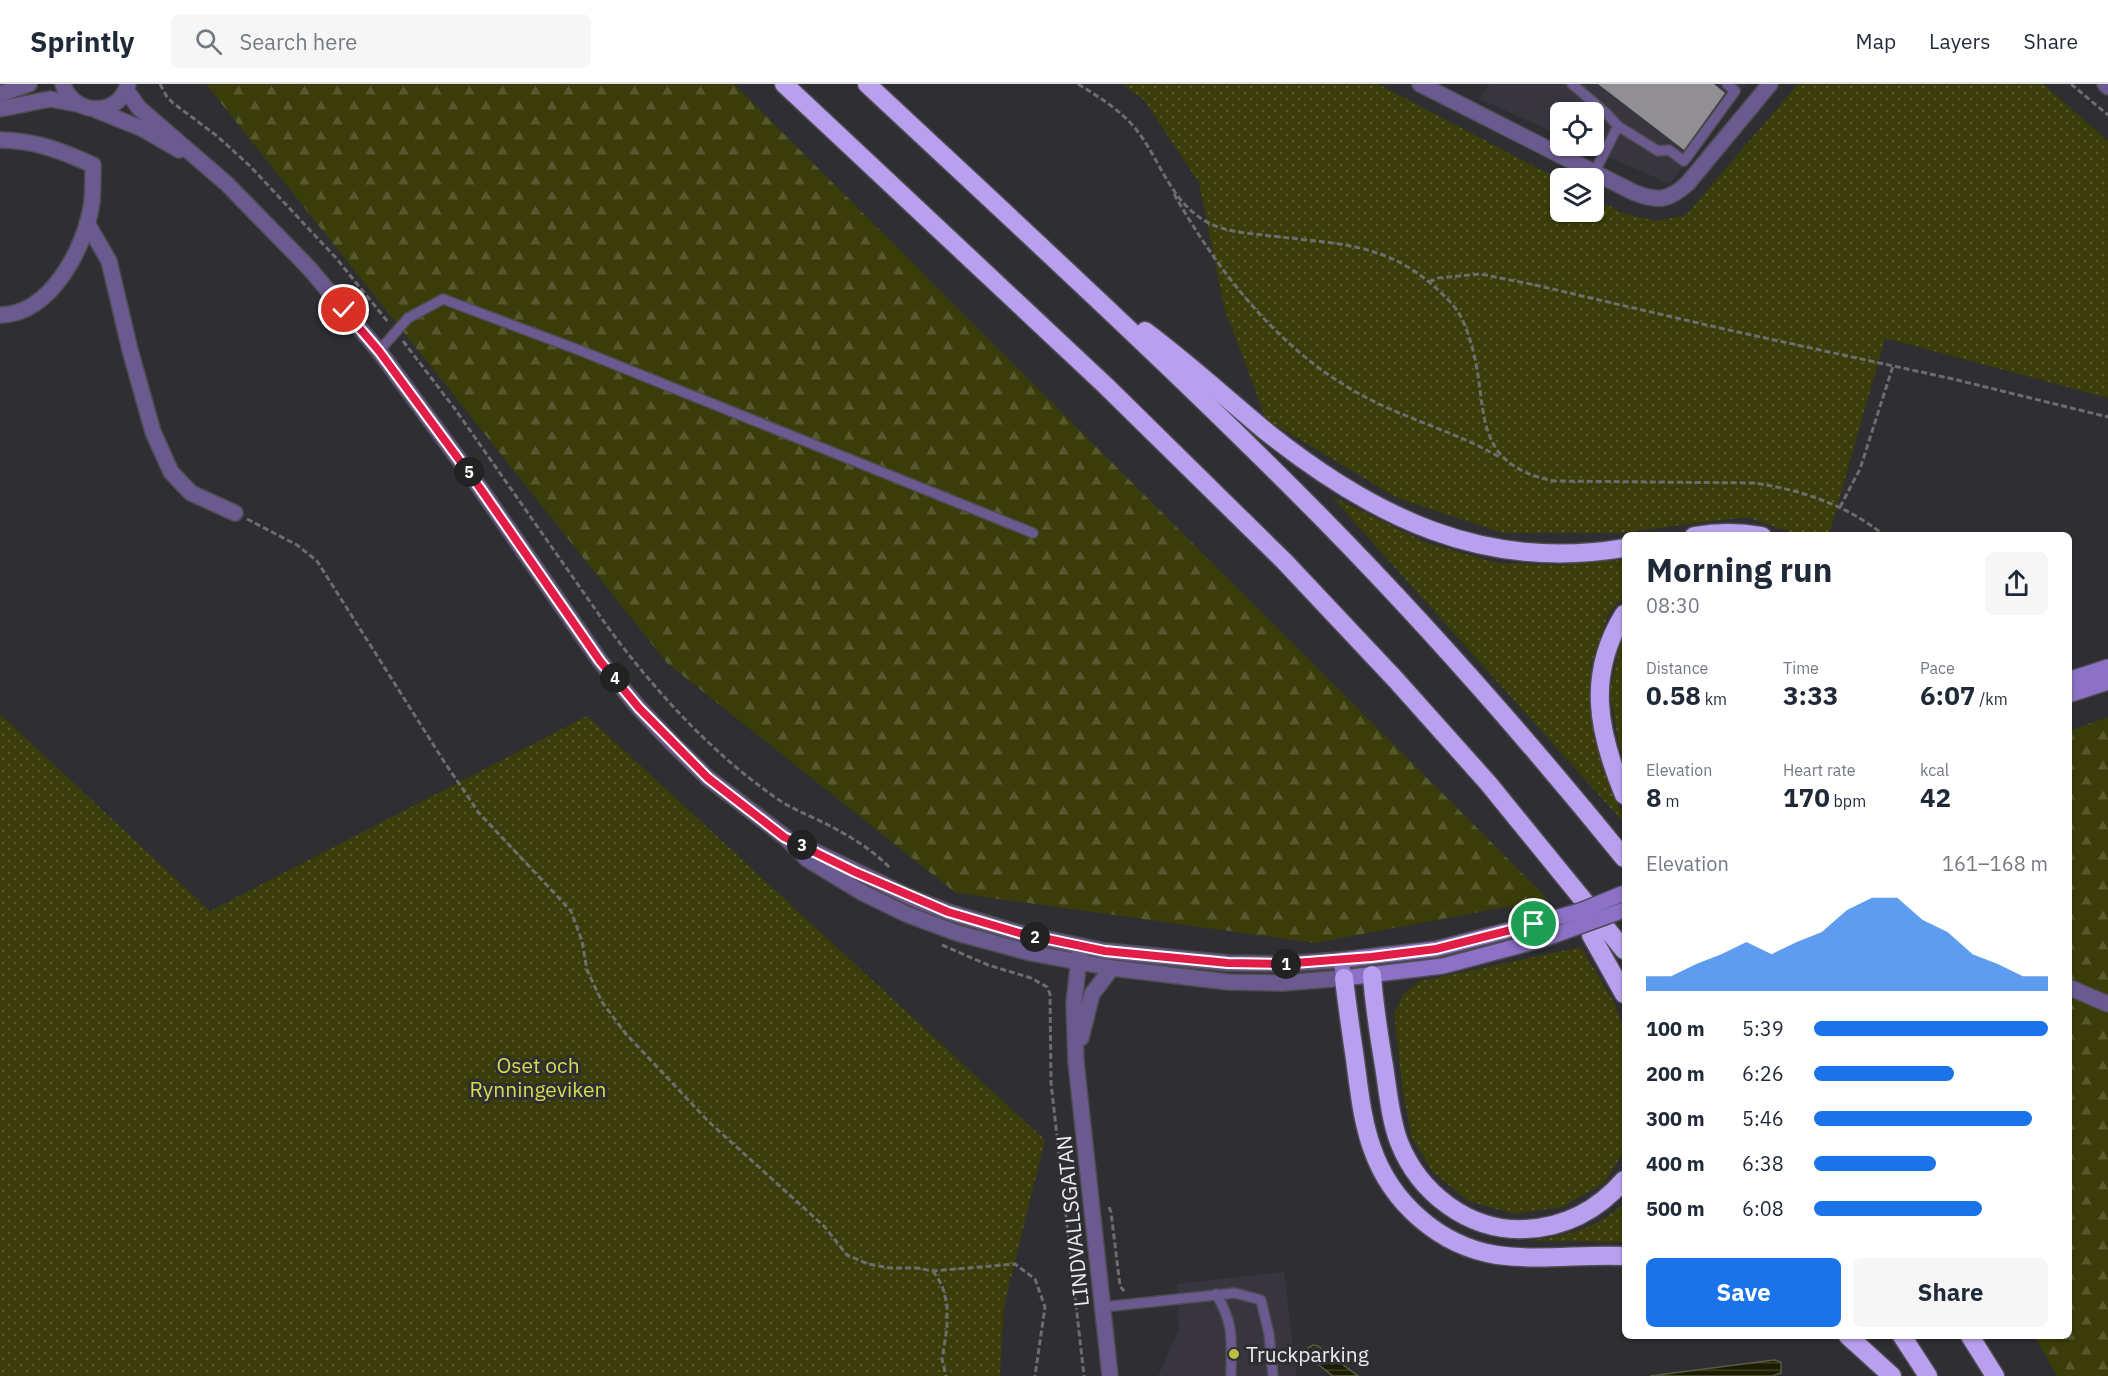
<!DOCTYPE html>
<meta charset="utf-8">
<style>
body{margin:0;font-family:"IBM Plex Sans",sans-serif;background:#f6f6f7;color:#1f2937;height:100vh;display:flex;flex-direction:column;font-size:22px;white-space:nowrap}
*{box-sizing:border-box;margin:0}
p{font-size:20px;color:#747a83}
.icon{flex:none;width:33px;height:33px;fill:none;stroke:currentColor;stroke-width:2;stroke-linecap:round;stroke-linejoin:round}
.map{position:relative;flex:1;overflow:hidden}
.details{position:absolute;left:1622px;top:448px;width:450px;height:807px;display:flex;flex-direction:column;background:#fff;border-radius:9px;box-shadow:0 2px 4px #0004}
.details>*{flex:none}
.tools{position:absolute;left:1550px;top:18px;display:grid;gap:12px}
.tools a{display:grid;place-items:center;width:54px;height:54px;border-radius:9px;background:#fff;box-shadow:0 2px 4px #0004;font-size:30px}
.pin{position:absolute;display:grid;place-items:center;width:51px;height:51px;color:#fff;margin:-26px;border:3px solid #fff;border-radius:50%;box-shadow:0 2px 6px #0007}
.km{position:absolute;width:30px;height:30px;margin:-15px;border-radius:50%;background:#222;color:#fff;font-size:16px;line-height:30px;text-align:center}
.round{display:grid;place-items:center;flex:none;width:63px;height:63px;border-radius:9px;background:#f6f6f7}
.summary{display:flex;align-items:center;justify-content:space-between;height:102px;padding:0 24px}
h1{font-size:33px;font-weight:800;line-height:45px}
.stats{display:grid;grid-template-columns:repeat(3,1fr);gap:9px;height:102px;padding:6px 24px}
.stats div{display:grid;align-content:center}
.stats b{font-size:26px;font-weight:800}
.stats small{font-size:16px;font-weight:400}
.stats p{font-size:16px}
.chart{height:168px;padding:12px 24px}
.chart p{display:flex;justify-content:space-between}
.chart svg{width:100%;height:108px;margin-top:6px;fill:#1a73e8;opacity:.7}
.primary-button{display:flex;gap:12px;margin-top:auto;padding:12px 24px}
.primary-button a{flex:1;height:69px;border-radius:9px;background:#1a73e8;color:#fff;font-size:24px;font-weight:800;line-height:69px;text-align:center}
.primary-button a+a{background:#f6f6f7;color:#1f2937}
ul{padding:0 24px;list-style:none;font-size:20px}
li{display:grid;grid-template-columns:96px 72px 1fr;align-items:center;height:45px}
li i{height:15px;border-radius:8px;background:#1a73e8}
header{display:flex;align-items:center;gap:36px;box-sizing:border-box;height:84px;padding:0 30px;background:#fff;border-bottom:2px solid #e0e1e3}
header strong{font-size:28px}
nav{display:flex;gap:33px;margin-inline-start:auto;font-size:21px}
.search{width:420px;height:54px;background:#f6f6f7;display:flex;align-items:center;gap:15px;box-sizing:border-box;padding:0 21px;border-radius:9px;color:#747a83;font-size:22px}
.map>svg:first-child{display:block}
.built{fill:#38353f}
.green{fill:url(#green-dots)}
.forest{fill:url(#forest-firs)}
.water{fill:url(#water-rules);stroke:#5a5b47;stroke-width:1.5}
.building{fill:#918f94}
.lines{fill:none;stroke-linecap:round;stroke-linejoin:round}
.service-casing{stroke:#4d4c50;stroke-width:12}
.minor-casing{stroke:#4d4c50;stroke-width:18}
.tertiary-casing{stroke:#4d4c50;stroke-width:18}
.secondary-casing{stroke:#4d4c50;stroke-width:18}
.motorway-casing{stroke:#4d4c50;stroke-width:21}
.path{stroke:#6d6c6f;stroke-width:3;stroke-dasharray:6 3;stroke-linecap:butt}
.service{stroke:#6b5a90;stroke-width:9}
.minor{stroke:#6b5a90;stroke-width:15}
.tertiary{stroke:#6b5a90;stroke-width:15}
.secondary{stroke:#8d71c6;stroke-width:15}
.motorway{stroke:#b8a0ef;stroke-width:18}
.secondary-bridge-casing{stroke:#4d4c50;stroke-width:18;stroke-linecap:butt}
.secondary-bridge{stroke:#8d71c6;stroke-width:15}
.route-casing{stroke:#fff;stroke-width:12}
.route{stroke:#e11d48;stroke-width:8}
.poi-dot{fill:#bcbf44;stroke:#2f2e32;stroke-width:2}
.labels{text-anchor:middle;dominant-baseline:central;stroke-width:6;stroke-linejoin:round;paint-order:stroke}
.park-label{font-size:21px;fill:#d6db4f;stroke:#2f2e32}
.street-label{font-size:21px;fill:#ebebed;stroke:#2f2e32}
.poi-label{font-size:21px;fill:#ebebed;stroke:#2f2e32;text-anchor:start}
</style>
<header>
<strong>Sprintly</strong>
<div class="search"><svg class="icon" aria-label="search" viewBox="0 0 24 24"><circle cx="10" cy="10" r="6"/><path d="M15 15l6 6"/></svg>Search here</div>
<nav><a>Map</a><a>Layers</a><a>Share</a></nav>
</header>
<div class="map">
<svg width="2108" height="1292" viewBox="0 0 2108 1292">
<defs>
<pattern id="green-dots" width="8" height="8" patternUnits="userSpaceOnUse" patternTransform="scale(1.5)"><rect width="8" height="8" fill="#3a3c09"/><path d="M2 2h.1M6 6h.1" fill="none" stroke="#57582d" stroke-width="1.8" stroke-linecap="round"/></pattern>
<pattern id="forest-firs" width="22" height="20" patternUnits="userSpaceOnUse" patternTransform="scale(1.5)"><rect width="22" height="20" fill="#3a3c09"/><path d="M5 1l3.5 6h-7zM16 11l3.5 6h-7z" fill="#57582d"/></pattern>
<pattern id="water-rules" width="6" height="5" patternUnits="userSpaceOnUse" patternTransform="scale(1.5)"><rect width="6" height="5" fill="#1c1d00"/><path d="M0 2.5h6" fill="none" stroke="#3d3e26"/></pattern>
</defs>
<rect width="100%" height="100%" fill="#2f2e32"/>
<g class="built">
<polygon points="1489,0 1747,0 1670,100 1584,62 1593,62 1593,28 1560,28 1560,51 1480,15"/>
<polygon points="1284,1188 1297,1292 1158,1292 1179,1246 1177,1200"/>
</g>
<g class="green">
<polygon points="1122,0 1378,0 1560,96 1560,128 1593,128 1593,114 1623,129 1656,137 1686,131 1798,0 2043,0 2108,57 2108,314 1885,254 1829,451 1800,451 1746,433 1617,449 1503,449 1397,414 1266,335 1224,223 1199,99 1144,16"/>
<polygon points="1331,412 1424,458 1497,479 1562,481 1624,476 1624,512 1609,528 1591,581 1591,634 1602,684 1624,734 1624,739"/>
<polygon points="1624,553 1624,676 1619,662 1610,607 1620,559"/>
<polygon points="0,630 210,827 587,632 1045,1056 1004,1222 1000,1292 0,1292"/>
<polygon points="1581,863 1616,922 1624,949 1624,1068 1604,1099 1562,1123 1514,1130 1468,1117 1433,1088 1412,1054 1404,1015 1394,931 1403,910 1421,897"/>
<path d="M 1624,1119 L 1624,1158 L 1529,1157 C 1570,1150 1593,1147 1624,1119 Z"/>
</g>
<g class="forest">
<polygon points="206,0 734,0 1548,815 1315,859 956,809 667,579"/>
<polygon points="2108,633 2108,1292 2057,1292 2035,1253 2068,1252 2069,647"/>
</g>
<g class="water">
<polygon points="1313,1261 1318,1262 1358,1292 1333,1292 1309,1273 1307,1270 1308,1264"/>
<polygon points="1774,1276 1781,1278 1781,1289 1772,1292 1650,1292"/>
</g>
<polygon class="building" points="1598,0 1714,0 1725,9 1684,66"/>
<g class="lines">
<defs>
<g id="service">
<polyline points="1572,0 1606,29 1618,42 1658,67 1669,66 1684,77 1735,7 1727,0"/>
<polyline points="1594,89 1618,42"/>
<polyline points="379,267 408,234 443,215 584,268 1033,449"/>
<path d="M 1216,1210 C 1235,1241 1231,1257 1231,1292"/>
<polyline points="1103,1223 1235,1209 1261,1216 1269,1250 1273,1292"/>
</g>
<g id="minor">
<path d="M 1420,0 L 1633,108 C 1657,118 1669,117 1688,99 L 1770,0"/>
<polyline points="2105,0 2108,3"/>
<path d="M 0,56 C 34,56 62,67 93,81 C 93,93 93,106 92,118 C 86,162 51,231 0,231"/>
<polyline points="87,139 109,177 130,266 153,348 171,388 191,409 235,429"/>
<polyline points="1080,865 1074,919 1076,978 1110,1292"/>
<polyline points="2068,903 2108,920"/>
<polyline points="1081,954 1092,910 1112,884"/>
</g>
<g id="tertiary">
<path d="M 63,0 C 73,32 119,34 128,0"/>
<polyline points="126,6 139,24 227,100 309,184 379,267 480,404 600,577 639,624 673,660 708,694 785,753 807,775 863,809 906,830 957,849 1031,869 1112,884 1228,898 1283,899 1344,894"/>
<polyline points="0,10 29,0"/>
<polyline points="0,25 50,15 77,20"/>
<polyline points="96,26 143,45 179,66"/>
<polyline points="795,758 912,814 948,828 1019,849 1105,867 1228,879 1282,880 1341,876"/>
</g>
<g id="secondary">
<polyline points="2068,596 2108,583"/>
<polyline points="2068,611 2108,598"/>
<polyline points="1534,840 1436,865 1341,876 1344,894 1443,882 1541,856"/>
</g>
<g id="motorway">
<polyline points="784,0 1106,302 1285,478 1396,596 1488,699 1624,866"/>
<path d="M 867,0 C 1021,144 1176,286 1324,436 C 1430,544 1529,657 1624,774"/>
<path d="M 1145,247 C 1188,279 1227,315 1268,349 C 1374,433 1485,488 1624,464"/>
<path d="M 1694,452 C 1717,448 1739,448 1762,452"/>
<path d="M 1624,530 C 1586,591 1598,648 1624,711"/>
<polyline points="1588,823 1591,851 1624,910"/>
<path d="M 1372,891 C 1374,921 1379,952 1384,982 C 1388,1007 1390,1034 1399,1058 C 1419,1109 1469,1148 1526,1145 C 1566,1143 1598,1126 1624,1096"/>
<path d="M 1344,894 C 1347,921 1351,948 1355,975 C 1359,1005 1362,1036 1372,1064 C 1391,1119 1440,1162 1497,1171 C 1539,1177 1582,1170 1624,1172"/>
<polyline points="1848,1252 1892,1292"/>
<polyline points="1902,1252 1928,1292"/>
<polyline points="1970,1252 1995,1292"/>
</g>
</defs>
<use href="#service" class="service-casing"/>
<use href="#minor" class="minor-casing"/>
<use href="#tertiary" class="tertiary-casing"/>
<use href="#secondary" class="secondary-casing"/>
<use href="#motorway" class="motorway-casing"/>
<g class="path">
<polyline points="160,0 167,13 173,19 217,52 250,82 336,174 388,238"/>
<path d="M 1078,0 C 1099,13 1119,25 1135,44 C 1161,76 1170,119 1209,139 C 1228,149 1251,149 1271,152 C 1348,161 1396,159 1452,220 C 1461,230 1466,243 1470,256 C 1491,321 1466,379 1554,397 L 1754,399 C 1802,406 1847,421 1885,452"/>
<polyline points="2071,0 2108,31"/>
<path d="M 1174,110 C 1221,192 1282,270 1367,314 C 1411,337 1459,349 1501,374"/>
<polyline points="1429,198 1438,194 1480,190 1535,201 1724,245 1953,295 2108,333"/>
<path d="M 403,257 L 455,325 L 607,542 C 655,607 712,670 779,716 C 791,724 803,729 816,735 C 843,748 870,763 891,785"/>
<polyline points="1840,423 1860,385 1893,282"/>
<polyline points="247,435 297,461 317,477 445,679 479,729 571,827 582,857 587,886 602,918 626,950 709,1038 824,1142 847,1171 868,1180 890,1184 918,1184 932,1187 1015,1180 1035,1195 1045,1223 1035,1292"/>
<polyline points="942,861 988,881 1031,894 1047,903 1050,910 1051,999 1084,1292"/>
<polyline points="1109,1123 1111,1128 1120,1202 1124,1207"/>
<polyline points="933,1187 942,1201 947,1220 947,1244 942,1275 946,1292"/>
</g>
<use href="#service" class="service"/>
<use href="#minor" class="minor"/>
<use href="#tertiary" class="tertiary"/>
<use href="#secondary" class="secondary"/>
<use href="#motorway" class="motorway"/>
<defs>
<g id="secondary-bridge">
<polyline points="1534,840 1580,827 1624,809"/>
<polyline points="1541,856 1624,826"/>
</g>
</defs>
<use href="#secondary-bridge" class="secondary-bridge-casing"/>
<use href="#secondary-bridge" class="secondary-bridge"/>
</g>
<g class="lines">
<defs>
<polyline id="route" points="344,226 379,267 480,404 600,577 639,624 708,694 784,753 855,788 948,828 1019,849 1105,867 1228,879 1282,880 1371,873 1436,865 1534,840"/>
</defs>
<use href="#route" class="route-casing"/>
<use href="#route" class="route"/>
</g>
<circle class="poi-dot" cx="1234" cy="1270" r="6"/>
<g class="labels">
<g class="park-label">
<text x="538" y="981">Oset och<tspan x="538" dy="24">Rynningeviken</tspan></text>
</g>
<g class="street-label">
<text transform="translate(1072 1137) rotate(-96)">LINDVALLSGATAN</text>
</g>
<g class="poi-label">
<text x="1246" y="1270">Truckparking</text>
</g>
</g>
</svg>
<div class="tools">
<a><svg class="icon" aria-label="locate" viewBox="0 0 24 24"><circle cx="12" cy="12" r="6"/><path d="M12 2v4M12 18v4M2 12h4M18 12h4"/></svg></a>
<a><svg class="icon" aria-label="layers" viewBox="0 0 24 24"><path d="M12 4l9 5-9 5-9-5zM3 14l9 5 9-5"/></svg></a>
</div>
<div class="pin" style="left:1534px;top:840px;background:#1e9e55"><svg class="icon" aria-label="arrive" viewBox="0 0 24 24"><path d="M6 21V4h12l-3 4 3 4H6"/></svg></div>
<div class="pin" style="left:344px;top:226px;background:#d93025"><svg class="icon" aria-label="check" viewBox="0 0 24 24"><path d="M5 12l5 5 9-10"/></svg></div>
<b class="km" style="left:1286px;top:880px">1</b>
<b class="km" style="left:1035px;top:853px">2</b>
<b class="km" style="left:802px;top:761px">3</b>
<b class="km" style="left:615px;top:594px">4</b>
<b class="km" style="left:469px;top:388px">5</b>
<section class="details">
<div class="summary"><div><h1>Morning run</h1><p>08:30</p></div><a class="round"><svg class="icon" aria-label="share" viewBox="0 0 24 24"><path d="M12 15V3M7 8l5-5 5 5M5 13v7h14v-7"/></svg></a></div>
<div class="stats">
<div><p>Distance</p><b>0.58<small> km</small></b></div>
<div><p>Time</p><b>3:33</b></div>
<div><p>Pace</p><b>6:07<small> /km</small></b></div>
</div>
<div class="stats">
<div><p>Elevation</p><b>8<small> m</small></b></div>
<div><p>Heart rate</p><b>170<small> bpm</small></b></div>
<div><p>kcal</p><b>42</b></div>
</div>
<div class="chart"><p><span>Elevation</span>161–168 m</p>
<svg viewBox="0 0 160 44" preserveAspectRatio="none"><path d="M0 44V38L10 38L20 33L30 29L40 24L50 29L60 24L70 20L80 11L90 6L100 6L110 15L120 20L130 29L140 33L150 38L160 38V44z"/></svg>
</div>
<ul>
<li><b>100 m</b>5:39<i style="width:100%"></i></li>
<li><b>200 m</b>6:26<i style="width:60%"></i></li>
<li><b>300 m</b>5:46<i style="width:93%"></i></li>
<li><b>400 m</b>6:38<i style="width:52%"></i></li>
<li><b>500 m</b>6:08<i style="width:72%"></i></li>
</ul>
<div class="primary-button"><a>Save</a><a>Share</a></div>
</section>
</div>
